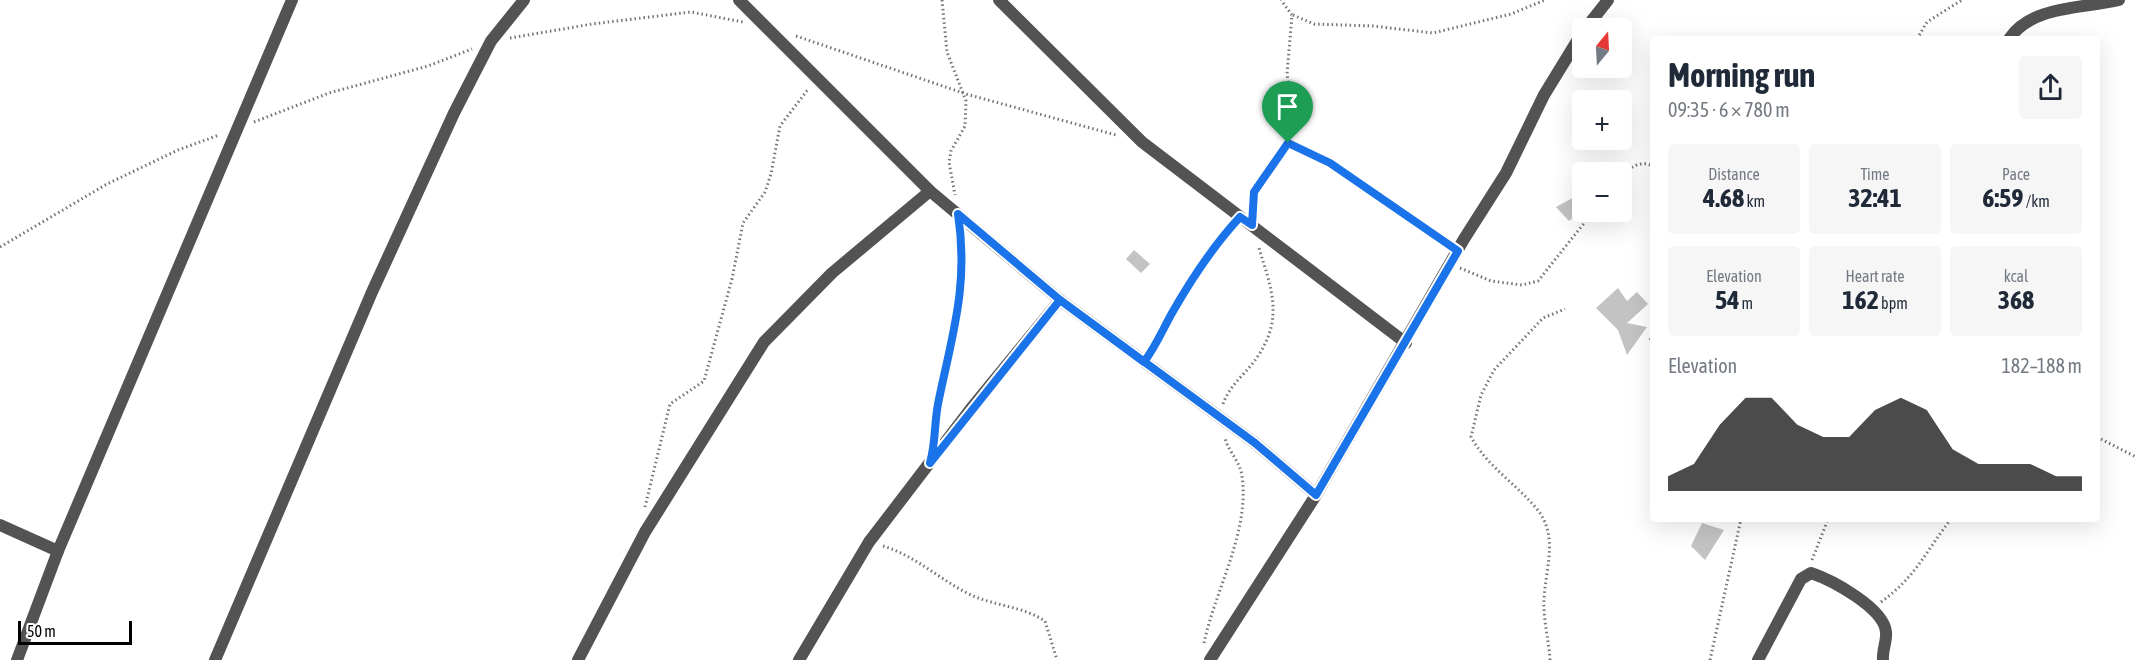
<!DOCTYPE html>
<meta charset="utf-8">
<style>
body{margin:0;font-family:"Asap Condensed",sans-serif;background:#f6f6f7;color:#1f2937;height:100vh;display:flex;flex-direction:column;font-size:22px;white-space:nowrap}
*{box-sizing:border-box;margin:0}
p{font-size:20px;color:#747a83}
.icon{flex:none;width:33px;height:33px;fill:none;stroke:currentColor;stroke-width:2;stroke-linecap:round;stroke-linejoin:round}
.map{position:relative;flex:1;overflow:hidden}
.drawer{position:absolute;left:1650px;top:36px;width:450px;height:486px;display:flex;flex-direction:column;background:#fff;border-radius:6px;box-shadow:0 6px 24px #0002}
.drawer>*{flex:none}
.needle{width:39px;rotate:18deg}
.fabs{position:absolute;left:1572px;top:18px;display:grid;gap:12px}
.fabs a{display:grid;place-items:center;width:60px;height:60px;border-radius:6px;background:#fff;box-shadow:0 6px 24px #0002;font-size:30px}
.scale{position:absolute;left:18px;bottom:15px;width:114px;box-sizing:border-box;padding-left:6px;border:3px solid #000;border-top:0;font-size:16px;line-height:21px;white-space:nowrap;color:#000;-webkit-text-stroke:4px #fff;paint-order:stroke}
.pin{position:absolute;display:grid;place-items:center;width:51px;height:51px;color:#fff;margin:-62px -26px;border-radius:50% 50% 50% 0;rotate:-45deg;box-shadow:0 0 6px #0007}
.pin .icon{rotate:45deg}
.round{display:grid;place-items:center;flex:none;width:63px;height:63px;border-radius:6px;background:#f6f6f7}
.overview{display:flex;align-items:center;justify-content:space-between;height:102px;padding:0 18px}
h1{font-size:33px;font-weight:700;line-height:45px}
.stats{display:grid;grid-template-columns:repeat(3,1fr);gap:9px;height:102px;padding:6px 18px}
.stats div{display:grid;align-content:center;border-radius:6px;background:#f6f6f7;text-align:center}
.stats b{font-size:26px;font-weight:700}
.stats small{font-size:16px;font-weight:400}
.stats p{font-size:16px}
.chart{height:168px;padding:12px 18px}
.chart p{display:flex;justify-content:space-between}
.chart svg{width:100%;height:108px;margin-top:6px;fill:#000;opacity:.7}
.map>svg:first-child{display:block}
.building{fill:#c3c3c3}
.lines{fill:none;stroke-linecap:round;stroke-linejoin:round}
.path{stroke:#757575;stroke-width:3;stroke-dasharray:1.5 3;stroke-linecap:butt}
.minor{stroke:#535353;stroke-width:12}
.route-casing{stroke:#fff;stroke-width:12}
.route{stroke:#1a73e8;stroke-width:8}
</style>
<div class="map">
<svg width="2136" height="660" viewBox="0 0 2136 660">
<rect width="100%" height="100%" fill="#fff"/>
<g class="building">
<polygon points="1578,195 1582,201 1582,210 1569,221 1556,207"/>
<polygon points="1134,250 1150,264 1141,273 1126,259"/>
<polygon points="1618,288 1627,301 1637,292 1648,304 1627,323 1647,327 1627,355 1618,330 1596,308"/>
<polygon points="1702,523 1724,530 1705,560 1691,546"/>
</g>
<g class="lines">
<g class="path">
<polyline points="942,0 947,52 966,101 965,126 951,151 949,162 955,195"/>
<polyline points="1293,15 1314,24 1373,26 1433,33 1511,14 1545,0"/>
<polyline points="796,36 966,94 1116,135"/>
<polyline points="510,38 592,24 691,12 743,22"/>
<polyline points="1917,39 1927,22 1962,0"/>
<polyline points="254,122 329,93 428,66 472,49"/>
<polyline points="1288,143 1330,163 1446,244"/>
<path d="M 1622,177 C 1630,167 1640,160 1653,166"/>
<polyline points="1252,210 1254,192 1288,143 1287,128 1292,109 1287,74 1292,15 1281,0"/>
<polyline points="0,247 107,184 178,150 219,135"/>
<polyline points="1460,268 1491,281 1522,285 1538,281 1593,212"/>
<polyline points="1650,338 1653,343"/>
<polyline points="1151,353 1191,280 1233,225"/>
<path d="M 1223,404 C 1230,384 1247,373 1258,356 C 1284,317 1271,288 1259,248"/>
<polyline points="937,432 938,409 960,308 961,234"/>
<polyline points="2097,437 2136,457"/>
<polyline points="645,507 670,404 704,381 732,279 743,223 765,192 771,174 780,126 809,88"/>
<path d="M 883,546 C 916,556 940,580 971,595 C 995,606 1022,606 1045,621 L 1057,660"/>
<polyline points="1812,560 1828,519"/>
<path d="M 1881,602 C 1916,577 1926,551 1951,519"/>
<path d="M 1204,643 C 1215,590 1250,532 1242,476 C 1240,461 1228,451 1225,438"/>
<path d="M 1550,660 C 1549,643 1545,627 1544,610 C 1542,575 1562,538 1536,508 C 1515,483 1487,466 1471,437 L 1481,395 L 1494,370 L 1543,318 L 1565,309"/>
<polyline points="1710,660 1741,519"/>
</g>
<g class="minor">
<polyline points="739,0 930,191 1060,300 1255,443 1316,495"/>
<polyline points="999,0 1142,142 1406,343"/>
<polyline points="1586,28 1608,0"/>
<path d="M 2009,39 C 2032,5 2082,9 2119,0"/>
<polyline points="0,525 58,551"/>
<polyline points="17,660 58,551 292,0"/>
<polyline points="215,660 372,292 454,113 491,41 524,0"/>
<polyline points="578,660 645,532 764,342 832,273 930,191"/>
<polyline points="799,660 869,542 973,406 1060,300"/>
<polyline points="1210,660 1316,495 1464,239 1506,173 1544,95 1582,33"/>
<path d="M 1758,660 L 1801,579 L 1811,573 C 1832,580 1884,608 1886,632 C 1887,641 1882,651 1883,660"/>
</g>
</g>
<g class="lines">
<defs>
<path id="route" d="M 1288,143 L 1254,192 L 1252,225 L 1240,217 C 1213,246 1192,278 1172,313 C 1163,329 1156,346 1144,362 L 1060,300 L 930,463 C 936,441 934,425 938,404 C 952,335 969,286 958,214 L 1060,300 L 1255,443 L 1316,495 L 1458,251 L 1330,163 L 1288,143"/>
</defs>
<use href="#route" class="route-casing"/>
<use href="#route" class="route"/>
</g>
</svg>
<div class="fabs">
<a><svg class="needle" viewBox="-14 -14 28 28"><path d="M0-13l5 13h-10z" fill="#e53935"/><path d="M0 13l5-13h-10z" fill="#747a83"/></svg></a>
<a>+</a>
<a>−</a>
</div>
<div class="scale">50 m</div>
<div class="pin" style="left:1288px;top:143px;background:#1e9e55"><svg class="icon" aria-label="arrive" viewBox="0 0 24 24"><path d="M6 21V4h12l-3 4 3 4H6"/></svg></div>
<section class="drawer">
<div class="overview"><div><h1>Morning run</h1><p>09:35 · 6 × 780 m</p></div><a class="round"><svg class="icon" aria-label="share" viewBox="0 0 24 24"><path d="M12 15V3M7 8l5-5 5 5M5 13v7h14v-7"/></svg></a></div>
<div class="stats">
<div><p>Distance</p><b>4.68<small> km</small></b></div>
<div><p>Time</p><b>32:41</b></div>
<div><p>Pace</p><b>6:59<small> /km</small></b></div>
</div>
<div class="stats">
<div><p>Elevation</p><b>54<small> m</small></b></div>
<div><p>Heart rate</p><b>162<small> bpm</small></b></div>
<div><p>kcal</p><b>368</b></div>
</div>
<div class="chart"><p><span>Elevation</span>182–188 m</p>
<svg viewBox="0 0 160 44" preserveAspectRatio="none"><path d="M0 44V38L10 33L20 17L30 6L40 6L50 17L60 22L70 22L80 11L90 6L100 11L110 27L120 33L130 33L140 33L150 38L160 38V44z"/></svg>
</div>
</section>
</div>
